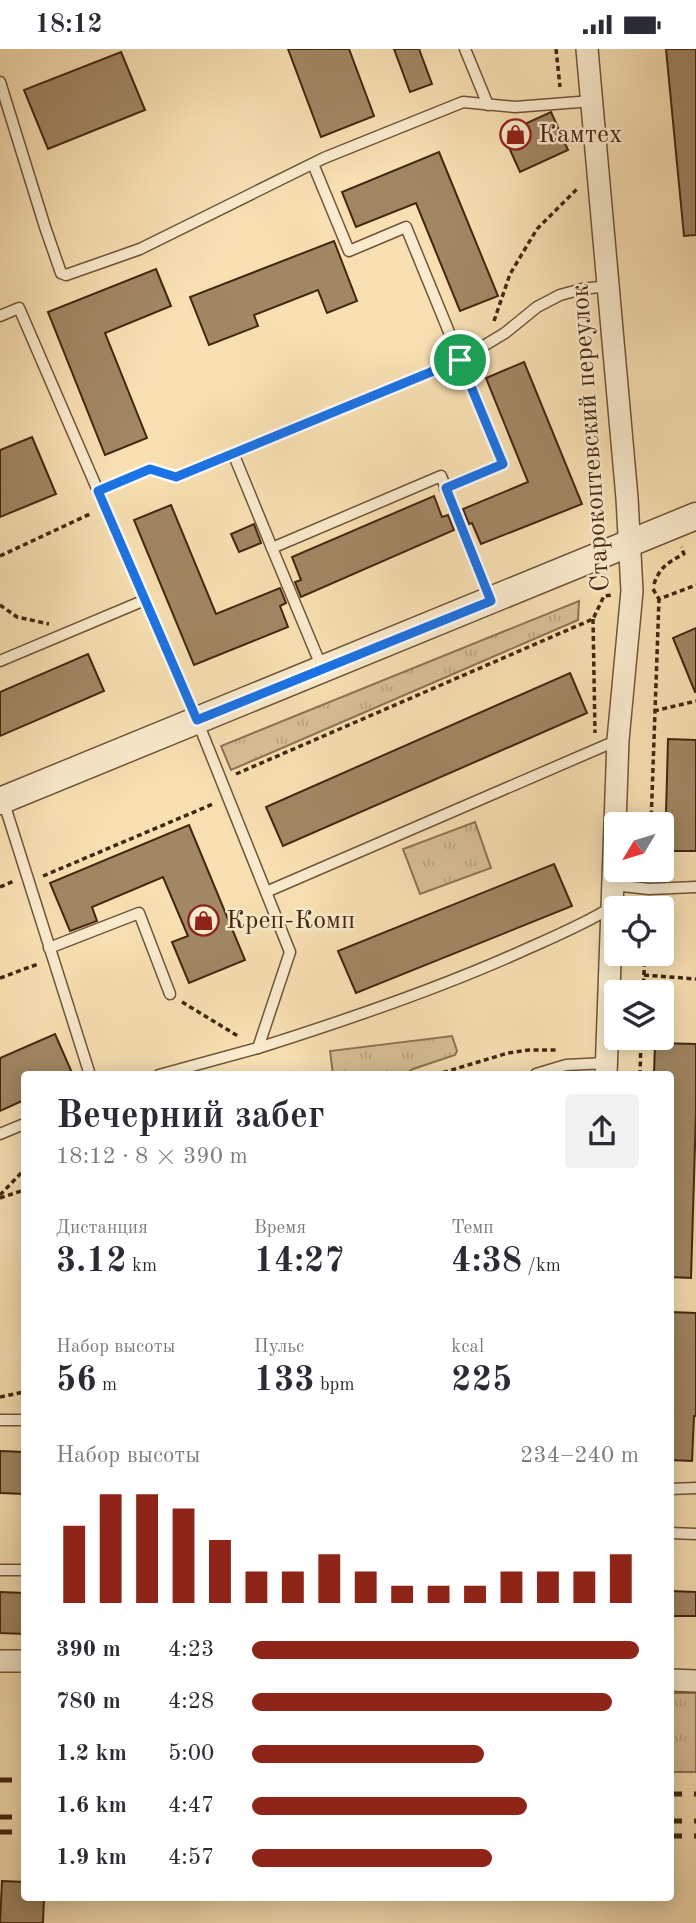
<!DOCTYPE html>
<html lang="ru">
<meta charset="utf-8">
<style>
body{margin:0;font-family:"Old Standard TT",serif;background:#f2f2f3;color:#2b2b33;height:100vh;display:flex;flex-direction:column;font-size:26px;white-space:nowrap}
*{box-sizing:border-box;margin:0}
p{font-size:23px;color:#7c7c81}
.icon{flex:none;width:38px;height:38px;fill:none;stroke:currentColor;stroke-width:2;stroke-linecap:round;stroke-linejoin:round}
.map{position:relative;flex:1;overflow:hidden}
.side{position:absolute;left:21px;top:1022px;width:653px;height:830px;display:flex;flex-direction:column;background:#fff;border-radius:7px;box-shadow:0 4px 18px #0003}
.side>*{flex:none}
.needle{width:46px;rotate:232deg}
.fabs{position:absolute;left:604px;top:763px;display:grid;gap:14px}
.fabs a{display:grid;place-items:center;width:70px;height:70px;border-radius:7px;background:#fff;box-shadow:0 4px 18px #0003;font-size:35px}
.pin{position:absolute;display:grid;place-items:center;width:60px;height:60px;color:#fff;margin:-30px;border:4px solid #fff;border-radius:50%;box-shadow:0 2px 7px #0007}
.round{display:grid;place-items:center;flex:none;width:74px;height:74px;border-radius:7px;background:#f2f2f3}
.headline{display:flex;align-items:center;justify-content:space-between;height:119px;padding:0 35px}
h1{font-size:38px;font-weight:700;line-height:52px}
.figures{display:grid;grid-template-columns:repeat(3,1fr);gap:10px;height:119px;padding:7px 35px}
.figures div{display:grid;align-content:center}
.figures b{font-size:35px;font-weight:700}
.figures small{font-size:19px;font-weight:400}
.figures p{font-size:19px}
.chart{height:196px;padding:14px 35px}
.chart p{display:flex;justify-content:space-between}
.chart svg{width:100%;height:126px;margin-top:7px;stroke:#8f2418;stroke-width:6}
ul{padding:0 35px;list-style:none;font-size:23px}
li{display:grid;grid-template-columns:112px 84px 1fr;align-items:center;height:52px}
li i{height:18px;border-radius:9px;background:#8f2418}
.status{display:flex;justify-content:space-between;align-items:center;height:49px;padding:0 35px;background:#fff;direction:ltr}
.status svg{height:19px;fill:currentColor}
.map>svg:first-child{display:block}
.grass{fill:url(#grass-tufts);stroke:#8e7353;stroke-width:2}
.building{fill:#a28764;stroke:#44260f;stroke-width:2}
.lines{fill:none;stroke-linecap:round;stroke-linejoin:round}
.service-casing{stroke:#715438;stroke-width:13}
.minor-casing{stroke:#715438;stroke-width:24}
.tertiary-casing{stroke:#715438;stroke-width:29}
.path{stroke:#44260f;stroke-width:3.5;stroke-dasharray:5 3.5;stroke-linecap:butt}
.service{stroke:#faebce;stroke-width:10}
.minor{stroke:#faebce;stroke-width:21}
.tertiary{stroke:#faebce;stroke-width:26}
.rail{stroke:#44260f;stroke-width:5;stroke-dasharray:12 12;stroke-linecap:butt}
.route-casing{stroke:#fff;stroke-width:14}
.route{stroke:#1a73e8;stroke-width:9}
.labels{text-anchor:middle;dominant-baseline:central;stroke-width:5;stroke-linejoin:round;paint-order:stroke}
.poi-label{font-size:26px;fill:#44260f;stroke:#faebce;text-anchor:start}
.street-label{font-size:26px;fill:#44260f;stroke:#faebce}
</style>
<div class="status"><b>18:12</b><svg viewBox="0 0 49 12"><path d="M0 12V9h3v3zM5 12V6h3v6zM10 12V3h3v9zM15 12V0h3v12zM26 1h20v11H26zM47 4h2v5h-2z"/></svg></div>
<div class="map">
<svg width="696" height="1874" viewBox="0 0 696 1874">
<defs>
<pattern id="grass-tufts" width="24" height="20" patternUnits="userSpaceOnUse" patternTransform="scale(1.75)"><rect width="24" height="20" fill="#d9c097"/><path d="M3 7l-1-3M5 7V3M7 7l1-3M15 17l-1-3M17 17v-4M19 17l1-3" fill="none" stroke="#bba581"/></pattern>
</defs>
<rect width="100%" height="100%" fill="#f8e0b3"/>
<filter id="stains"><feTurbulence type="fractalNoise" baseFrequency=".00286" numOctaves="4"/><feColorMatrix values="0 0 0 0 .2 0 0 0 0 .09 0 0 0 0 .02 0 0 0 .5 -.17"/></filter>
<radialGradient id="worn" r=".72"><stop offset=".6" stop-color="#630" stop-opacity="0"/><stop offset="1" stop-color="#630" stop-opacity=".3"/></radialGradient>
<g class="grass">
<polygon points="579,552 578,571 231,721 221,697"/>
<polygon points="475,773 491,819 420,845 403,800"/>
<polygon points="452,987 457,1002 455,1006 413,1020 405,1025 333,1025 330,1002"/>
<rect x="670" y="1644" width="26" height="79"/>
</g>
<g class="building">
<polygon points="288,0 349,0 374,67 321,88"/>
<polygon points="394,0 419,0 432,35 410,43"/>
<polygon points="666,0 696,0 696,186 684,187"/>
<polygon points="121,3 145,61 48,100 24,41"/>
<polygon points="551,63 568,101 520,123 503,85"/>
<polygon points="439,103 498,247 460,262 416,154 356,178 342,143"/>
<polygon points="334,192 357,252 327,264 318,241 254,266 258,277 209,296 190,248"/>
<polygon points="156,220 171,257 105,284 147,389 105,406 48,263"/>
<polygon points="524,313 582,455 481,495 472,474 469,475 463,460 528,433 486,329"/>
<polygon points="32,388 56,445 0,468 0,401"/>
<polygon points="434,447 442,468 448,466 454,481 301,548 295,533 301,531 292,508"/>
<polygon points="171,456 216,565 280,539 286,554 280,557 288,578 194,616 134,471"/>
<polygon points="254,475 261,494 239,503 231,485"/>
<polygon points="696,579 696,643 695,643 673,589"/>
<polygon points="88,605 104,642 0,687 0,643"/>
<polygon points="570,624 587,664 283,797 266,758"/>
<polygon points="668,690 696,691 696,802 665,802"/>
<polygon points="189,776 245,911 189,934 172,893 188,887 163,828 92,858 97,872 70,882 50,834"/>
<polygon points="554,815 572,857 356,944 338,902"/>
<polygon points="55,985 73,1026 24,1026 24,1051 0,1062 0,1009"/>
<polygon points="655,994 696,995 696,1063 691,1229 670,1228 670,1026 654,1026"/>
<polygon points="670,1263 696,1264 696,1367 694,1367 692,1412 670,1411"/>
<polygon points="0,1402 24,1403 24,1445 0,1444"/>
<polygon points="670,1542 696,1543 696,1567 670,1567"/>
<polygon points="0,1543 24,1544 24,1585 0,1584"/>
<polygon points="2,1832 24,1833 24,1848 44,1848 43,1874 0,1874"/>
</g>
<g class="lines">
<defs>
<g id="service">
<polyline points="465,0 488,56"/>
<polyline points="0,33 45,178 61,224 66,226 140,200 324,109 463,53 515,58 592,52"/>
<polyline points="313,115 349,202 406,178 503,415 445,439"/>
<polyline points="0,267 19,259 197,671 290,903 258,999 159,1026"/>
<polyline points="233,404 272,499"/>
<polyline points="98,442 150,420 176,428 460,311 505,284 537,258 560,246 582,240 608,237"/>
<polyline points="0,612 145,551"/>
<polyline points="322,619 272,499 441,427 491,552"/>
<polyline points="3,751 90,1026"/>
<polyline points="613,836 649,840 696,838"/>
<polyline points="266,843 618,691"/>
<polyline points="49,899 139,864 170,945"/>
<path d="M 258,999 C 347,971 435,941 520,903 C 551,889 583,876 612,858"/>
<polyline points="536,1025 566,1016 606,1014"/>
<polyline points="0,1085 24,1075"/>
<polyline points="0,1371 24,1371"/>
<polyline points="670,1440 696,1439"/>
<polyline points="670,1484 696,1485"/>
<polyline points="0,1521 24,1521"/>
</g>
<g id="minor">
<polyline points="587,0 627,449 632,542 618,691 606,1026"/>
<polyline points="0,1612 24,1612"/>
<polyline points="670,1631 696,1632"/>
</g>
<polyline id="tertiary" points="0,752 696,467"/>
</defs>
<use href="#service" class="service-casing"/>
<use href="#minor" class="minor-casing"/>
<use href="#tertiary" class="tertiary-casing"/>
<g class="path">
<polyline points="556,0 560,38"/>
<polyline points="494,272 510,225 537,180 578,139"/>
<polyline points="0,507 90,465"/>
<path d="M 654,535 C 660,518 668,513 684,505 L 681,498"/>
<polyline points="653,540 659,550 696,536"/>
<polyline points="0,556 17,568 49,575"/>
<polyline points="593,570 595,684"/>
<polyline points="654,662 696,652"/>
<polyline points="236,725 593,570 604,547 612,546"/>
<polyline points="651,775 659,550"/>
<polyline points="43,827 213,755"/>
<polyline points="0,838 14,832"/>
<polyline points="644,926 696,930"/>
<polyline points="0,929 38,915"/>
<polyline points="643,943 645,905"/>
<polyline points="182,953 238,987"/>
<polyline points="435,1026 508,1004 529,1001 558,1001"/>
<polyline points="640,1026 641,989"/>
<polyline points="0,1146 24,1121"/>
<polyline points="0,1149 24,1141"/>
<polyline points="0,1348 24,1343"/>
</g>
<use href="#service" class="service"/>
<use href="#minor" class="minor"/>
<use href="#tertiary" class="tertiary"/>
<g class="rail">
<polyline points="0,1731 24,1731"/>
<polyline points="670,1745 696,1745"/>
<polyline points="0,1768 24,1768"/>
<polyline points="670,1772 696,1772"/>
<polyline points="0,1783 24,1783"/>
<polyline points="670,1787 696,1787"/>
</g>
</g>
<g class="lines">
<defs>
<polygon id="route" points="460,311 503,415 446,439 491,552 197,671 98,442 150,420 176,428"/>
</defs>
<use href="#route" class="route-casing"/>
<use href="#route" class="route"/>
</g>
<defs>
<symbol id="shop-ring" viewBox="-11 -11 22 22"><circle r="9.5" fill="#faebce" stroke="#8f2418" stroke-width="1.5"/><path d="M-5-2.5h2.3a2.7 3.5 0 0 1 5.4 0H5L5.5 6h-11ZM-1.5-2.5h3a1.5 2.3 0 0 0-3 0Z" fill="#8f2418"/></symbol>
</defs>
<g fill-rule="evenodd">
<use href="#shop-ring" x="498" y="68" width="35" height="35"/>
<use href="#shop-ring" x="186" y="854" width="35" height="35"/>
</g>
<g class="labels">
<g class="poi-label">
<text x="538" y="86">Камтех</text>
<text x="226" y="872">Креп-Комп</text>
</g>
<g class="street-label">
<text transform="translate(591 389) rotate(-94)">Старокоптевский переулок</text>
</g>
</g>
<rect width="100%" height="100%" filter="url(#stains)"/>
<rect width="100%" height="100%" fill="url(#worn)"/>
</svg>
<div class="fabs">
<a><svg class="needle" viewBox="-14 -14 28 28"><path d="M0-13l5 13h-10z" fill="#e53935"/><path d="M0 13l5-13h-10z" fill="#7c7c81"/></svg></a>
<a><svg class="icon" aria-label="locate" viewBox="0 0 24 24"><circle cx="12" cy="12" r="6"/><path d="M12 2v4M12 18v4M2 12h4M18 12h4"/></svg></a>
<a><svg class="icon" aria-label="layers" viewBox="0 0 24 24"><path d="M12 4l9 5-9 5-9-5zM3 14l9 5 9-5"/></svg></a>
</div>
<div class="pin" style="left:460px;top:311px;background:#1e9e55"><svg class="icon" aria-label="arrive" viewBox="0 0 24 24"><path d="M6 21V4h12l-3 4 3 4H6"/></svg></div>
<section class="side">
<div class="headline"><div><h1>Вечерний забег</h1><p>18:12 · 8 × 390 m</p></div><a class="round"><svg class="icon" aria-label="share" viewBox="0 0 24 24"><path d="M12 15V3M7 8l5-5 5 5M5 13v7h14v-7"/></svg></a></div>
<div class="figures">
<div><p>Дистанция</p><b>3.12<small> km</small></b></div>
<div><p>Время</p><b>14:27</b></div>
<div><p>Темп</p><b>4:38<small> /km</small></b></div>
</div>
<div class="figures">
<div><p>Набор высоты</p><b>56<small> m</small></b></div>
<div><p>Пульс</p><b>133<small> bpm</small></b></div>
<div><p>kcal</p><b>225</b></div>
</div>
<div class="chart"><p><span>Набор высоты</span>234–240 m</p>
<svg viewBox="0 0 160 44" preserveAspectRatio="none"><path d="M5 44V17M15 44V6M25 44V6M35 44V11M45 44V22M55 44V33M65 44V33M75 44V27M85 44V33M95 44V38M105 44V38M115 44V38M125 44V33M135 44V33M145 44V33M155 44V27"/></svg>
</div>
<ul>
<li><b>390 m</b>4:23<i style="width:100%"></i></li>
<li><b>780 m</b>4:28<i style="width:93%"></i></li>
<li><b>1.2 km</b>5:00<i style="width:60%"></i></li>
<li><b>1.6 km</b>4:47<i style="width:71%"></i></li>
<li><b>1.9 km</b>4:57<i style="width:62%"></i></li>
</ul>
</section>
</div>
